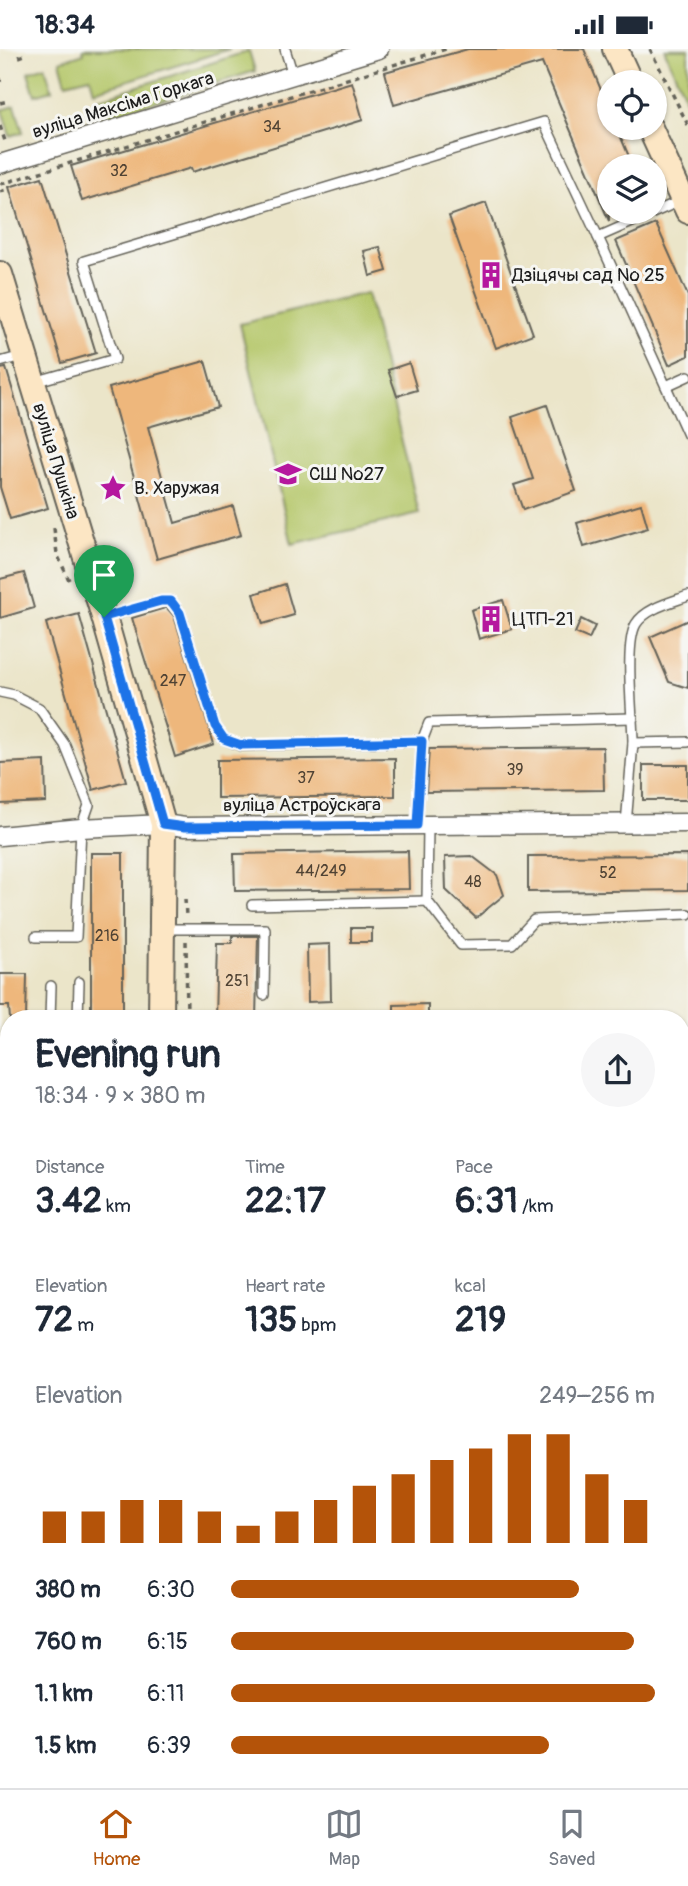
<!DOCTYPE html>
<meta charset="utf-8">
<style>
body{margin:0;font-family:Pangolin,sans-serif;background:#f6f6f7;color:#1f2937;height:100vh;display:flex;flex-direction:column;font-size:26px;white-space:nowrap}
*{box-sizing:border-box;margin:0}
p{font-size:23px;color:#747a83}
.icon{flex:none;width:38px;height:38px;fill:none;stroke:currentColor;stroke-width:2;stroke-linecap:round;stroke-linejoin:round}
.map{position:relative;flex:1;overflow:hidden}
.side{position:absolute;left:0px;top:961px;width:690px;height:779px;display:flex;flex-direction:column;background:#fff;border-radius:28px 28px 0 0;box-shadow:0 2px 5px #0004}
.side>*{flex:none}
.tools{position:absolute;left:597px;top:21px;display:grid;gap:14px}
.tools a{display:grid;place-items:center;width:70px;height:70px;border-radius:50%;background:#fff;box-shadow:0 2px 5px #0004;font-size:35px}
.pin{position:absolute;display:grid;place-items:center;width:60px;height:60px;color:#fff;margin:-72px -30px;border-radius:50% 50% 50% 0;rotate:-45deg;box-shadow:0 0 7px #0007}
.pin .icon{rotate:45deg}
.round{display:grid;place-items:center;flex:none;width:74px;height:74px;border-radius:37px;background:#f6f6f7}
.head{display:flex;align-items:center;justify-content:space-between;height:119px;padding:0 35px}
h1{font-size:38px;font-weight:800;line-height:52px}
.stats{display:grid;grid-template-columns:repeat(3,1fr);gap:10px;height:119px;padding:7px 35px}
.stats div{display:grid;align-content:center}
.stats b{font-size:35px;font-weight:800}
.stats small{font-size:19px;font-weight:400}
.stats p{font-size:19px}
.chart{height:196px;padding:14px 35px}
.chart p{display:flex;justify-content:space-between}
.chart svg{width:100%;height:126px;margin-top:7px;stroke:#b45309;stroke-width:6}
ul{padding:0 35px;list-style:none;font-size:23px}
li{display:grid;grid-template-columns:112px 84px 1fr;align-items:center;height:52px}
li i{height:18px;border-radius:9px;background:#b45309}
.status{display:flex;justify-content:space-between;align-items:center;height:49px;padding:0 35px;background:#fff;direction:ltr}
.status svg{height:19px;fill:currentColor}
.dock{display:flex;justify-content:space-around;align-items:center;height:98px;border-top:2px solid #e0e1e3;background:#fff;font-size:19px;color:#747a83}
.dock a{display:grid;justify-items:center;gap:4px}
.dock .current{color:#b45309}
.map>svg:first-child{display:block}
.green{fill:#b5c76b;stroke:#687244;stroke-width:2}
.building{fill:#eeb77b}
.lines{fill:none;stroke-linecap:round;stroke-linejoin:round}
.service-casing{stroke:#646259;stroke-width:12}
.minor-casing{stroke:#646259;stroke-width:21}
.secondary-casing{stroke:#646259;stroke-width:28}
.primary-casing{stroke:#646259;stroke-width:32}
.path{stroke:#646259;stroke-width:3.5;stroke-dasharray:5 5;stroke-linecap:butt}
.service{stroke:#fff;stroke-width:9}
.minor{stroke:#fff;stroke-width:18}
.secondary{stroke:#fce6c4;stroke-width:24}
.primary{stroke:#f7c06c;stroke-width:28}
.route-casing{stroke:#fff;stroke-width:14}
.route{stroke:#1a73e8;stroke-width:9}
.labels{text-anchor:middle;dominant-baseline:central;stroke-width:6;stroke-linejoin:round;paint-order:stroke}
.number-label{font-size:16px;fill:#504334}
.street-label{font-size:19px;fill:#1c1c1c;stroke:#f6f6f2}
.poi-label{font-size:19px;fill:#1c1c1c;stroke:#f6f6f2;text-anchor:start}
</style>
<div class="status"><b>18:34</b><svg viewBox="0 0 49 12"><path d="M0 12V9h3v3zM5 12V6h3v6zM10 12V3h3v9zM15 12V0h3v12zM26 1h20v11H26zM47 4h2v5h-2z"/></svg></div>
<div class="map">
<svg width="688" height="1739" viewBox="0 0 688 1739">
<rect width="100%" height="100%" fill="#f6f6f2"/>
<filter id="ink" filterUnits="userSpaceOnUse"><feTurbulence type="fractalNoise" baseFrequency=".0143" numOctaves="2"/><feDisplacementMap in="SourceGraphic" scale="14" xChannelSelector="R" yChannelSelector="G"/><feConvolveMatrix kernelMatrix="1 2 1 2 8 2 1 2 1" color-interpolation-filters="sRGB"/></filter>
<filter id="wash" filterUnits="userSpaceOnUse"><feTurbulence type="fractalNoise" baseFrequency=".00686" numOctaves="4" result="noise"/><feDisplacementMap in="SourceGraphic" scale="28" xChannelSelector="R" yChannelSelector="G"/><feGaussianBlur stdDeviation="1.57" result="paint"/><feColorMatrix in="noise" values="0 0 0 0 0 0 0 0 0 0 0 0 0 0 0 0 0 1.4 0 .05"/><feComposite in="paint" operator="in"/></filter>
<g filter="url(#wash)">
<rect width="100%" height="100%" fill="#ebe5c9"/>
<g class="green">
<polygon points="83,0 230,0 94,42 90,28 66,34 60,12 84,4"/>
<polygon points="665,0 688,0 688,54 665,2"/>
<polygon points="249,2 255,22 105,69 98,50"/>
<polygon points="45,17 52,41 35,46 28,23"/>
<polygon points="15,57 23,83 10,87 2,61"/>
<polygon points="367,244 419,465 292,495 240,275"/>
</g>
<g id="blocks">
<g class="building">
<polygon points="468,0 584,0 609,60 609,79 617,79 633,117 609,117 609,172 542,14 394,56 385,23"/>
<polygon points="352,33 363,71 192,123 191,119 82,152 71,117"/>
<polygon points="42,128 96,304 62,314 9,138"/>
<polygon points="486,154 533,285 496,299 449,167"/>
<polygon points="656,175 688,247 688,307 669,316 616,192"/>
<polygon points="380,198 387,222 370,227 364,202"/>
<polygon points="205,312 218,358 148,378 175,474 233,457 241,486 157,510 109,339"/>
<polygon points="409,314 417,341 397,347 388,321"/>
<polygon points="6,319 48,459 10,470 0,438 0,320"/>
<polygon points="547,356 576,442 523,461 514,436 533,430 512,368"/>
<polygon points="641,455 648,479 584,498 577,474"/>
<polygon points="24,524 34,559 0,569 0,530"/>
<polygon points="285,535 294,566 263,575 254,545"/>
<polygon points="503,551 512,580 479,590 471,561"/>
<polygon points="165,559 167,559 174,567 214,695 175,708 132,569"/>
<polygon points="79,565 126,732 93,741 46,574"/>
<polygon points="581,570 595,577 589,590 575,584"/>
<polygon points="688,571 688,639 669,633 650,588"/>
<polygon points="603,698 604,741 426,743 429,700"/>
<polygon points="395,709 395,747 217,749 217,711"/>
<polygon points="45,712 46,753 0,755 0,714"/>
<rect x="643" y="716" width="45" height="35"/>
<polygon points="408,802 409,840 235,842 234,805"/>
<rect x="91" y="804" width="32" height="166"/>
<polygon points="688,806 688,841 528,843 528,807"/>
<polygon points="472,807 497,826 504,846 476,869 446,841 445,808"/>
<rect x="351" y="879" width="21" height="14"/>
<polygon points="232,887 258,887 256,970 215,970 217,894 232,894"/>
<polygon points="330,895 331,952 308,953 307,896"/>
<polygon points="0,925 27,925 26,970 10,970 9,957 0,957"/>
<polygon points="428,955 428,970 394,970 394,956"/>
</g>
</g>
</g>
<g filter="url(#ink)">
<use href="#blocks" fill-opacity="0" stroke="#646259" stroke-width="2"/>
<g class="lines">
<defs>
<g id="service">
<polyline points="285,0 293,26"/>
<polyline points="598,188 680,152"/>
<polyline points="0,313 22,307"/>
<polyline points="34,333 115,310 84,212 544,73 598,188 688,386"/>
<polyline points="666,337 688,327"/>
<polyline points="106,568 161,552 171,552 180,564 215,677 224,690 241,697 422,692"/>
<polyline points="0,643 14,646 39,659 65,696 89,756 81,779 76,888 36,888"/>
<path d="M 633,694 C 633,667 624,595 636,575 C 646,559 672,553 688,547"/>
<polyline points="626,775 633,694 688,693"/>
<polyline points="417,776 422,692 429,674 633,669"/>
<polyline points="427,852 428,777"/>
<polyline points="252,856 427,852 461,896 512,895 534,871 688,865"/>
<polyline points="164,880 265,880 264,946"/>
<polyline points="50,970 51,937"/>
<polyline points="78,970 79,933"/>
<polyline points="681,1056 688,1056"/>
<polyline points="0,1061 9,1061"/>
<polyline points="0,1290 9,1291"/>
<polyline points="681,1323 688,1322"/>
<polyline points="0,1472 9,1475"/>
</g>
<g id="minor">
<polyline points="0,115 379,0"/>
<polyline points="0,787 81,779 163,775 185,778 688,774"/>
<polyline points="681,1550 688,1550"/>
<polyline points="0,1552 9,1552"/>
<polyline points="152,1739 153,1731"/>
<polyline points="638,1739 638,1731"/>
</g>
<g id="secondary">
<polyline points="615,0 630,33"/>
<polyline points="650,79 688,162"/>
<polyline points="0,225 104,568 163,775 161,970"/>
</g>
<g id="primary">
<polyline points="681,1150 688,1150"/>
<polyline points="0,1157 9,1157"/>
<polyline points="681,1175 688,1175"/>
<polyline points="0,1178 9,1178"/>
</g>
</defs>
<use href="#service" class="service-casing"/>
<use href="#minor" class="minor-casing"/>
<use href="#secondary" class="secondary-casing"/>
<use href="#primary" class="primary-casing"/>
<g class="path">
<polyline points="650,0 688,76"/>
<polyline points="19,8 27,5"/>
<polyline points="0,31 2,31"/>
<polyline points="0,54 8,52"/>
<polyline points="0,77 6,95"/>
<polyline points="0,143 3,142 1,135 446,0"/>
<polyline points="54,479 57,505 69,531"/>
<polyline points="185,850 186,867"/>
<polyline points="186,892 187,970"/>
</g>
<use href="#service" class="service"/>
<use href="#minor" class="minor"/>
<use href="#secondary" class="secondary"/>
<use href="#primary" class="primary"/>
</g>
</g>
<g class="lines" filter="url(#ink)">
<defs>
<polygon id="route" points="161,552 171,552 180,564 215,677 224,690 241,696 422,692 417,776 185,778 163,775 104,568"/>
</defs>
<use href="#route" class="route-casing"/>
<use href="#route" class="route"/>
</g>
<defs>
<symbol id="building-bare" viewBox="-9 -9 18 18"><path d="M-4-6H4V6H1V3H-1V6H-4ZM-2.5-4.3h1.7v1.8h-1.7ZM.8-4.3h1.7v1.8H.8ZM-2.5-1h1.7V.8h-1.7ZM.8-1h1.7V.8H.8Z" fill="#b5179e" stroke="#f6f6f2" stroke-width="2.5" paint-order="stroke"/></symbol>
<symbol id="school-bare" viewBox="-9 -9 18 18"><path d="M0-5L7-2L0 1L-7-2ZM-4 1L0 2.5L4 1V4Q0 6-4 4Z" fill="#b5179e" stroke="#f6f6f2" stroke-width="2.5" paint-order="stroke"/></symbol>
<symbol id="sight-bare" viewBox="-9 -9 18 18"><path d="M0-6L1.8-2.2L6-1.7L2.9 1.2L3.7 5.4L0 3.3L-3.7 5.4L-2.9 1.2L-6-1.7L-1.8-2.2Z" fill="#b5179e" stroke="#f6f6f2" stroke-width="2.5" paint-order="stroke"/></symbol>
</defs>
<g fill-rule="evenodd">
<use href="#building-bare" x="472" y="207" width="38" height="38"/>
<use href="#school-bare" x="269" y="406" width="38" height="38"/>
<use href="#sight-bare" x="94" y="420" width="38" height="38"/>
<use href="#building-bare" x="472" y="551" width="38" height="38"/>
</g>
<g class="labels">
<g class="number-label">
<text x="272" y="78">34</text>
<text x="119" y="122">32</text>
<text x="173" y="632">247</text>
<text x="515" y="721">39</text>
<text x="306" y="729">37</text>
<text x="321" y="822">44/249</text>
<text x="608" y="824">52</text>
<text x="473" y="833">48</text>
<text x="107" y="887">216</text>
<text x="237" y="932">251</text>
</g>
<g class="street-label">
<text transform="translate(123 56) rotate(-17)">вуліца Максіма Горкага</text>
<text transform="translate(56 412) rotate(73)">вуліца Пушкіна</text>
<text x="302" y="756">вуліца Астроўскага</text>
</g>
<g class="poi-label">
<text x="512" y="226">Дзіцячы сад № 25</text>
<text x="309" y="425">СШ №27</text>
<text x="134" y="439">В. Харужая</text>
<text x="512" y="570">ЦТП-21</text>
</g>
</g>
</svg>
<div class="tools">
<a><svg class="icon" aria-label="locate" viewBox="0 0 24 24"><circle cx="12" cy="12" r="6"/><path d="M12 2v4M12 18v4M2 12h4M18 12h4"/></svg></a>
<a><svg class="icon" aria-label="layers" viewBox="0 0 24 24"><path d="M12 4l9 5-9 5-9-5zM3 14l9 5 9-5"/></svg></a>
</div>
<div class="pin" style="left:104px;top:568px;background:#1e9e55"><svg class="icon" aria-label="arrive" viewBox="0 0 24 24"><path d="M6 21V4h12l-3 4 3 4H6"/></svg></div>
<section class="side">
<div class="head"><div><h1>Evening run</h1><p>18:34 · 9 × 380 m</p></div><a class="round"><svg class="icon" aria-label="share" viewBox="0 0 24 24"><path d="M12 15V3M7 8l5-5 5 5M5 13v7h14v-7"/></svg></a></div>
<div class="stats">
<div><p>Distance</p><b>3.42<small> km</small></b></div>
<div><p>Time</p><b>22:17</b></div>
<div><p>Pace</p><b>6:31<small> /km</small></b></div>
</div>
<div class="stats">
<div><p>Elevation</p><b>72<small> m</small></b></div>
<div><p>Heart rate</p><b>135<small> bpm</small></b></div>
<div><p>kcal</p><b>219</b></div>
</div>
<div class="chart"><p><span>Elevation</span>249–256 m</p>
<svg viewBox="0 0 160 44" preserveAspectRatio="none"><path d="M5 44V33M15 44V33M25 44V29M35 44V29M45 44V33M55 44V38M65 44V33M75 44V29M85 44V24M95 44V20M105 44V15M115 44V11M125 44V6M135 44V6M145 44V20M155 44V29"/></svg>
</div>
<ul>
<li><b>380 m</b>6:30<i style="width:82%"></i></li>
<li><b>760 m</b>6:15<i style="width:95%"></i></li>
<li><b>1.1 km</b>6:11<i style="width:100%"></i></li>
<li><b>1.5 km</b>6:39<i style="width:75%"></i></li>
</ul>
</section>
</div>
<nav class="dock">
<a class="current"><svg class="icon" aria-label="home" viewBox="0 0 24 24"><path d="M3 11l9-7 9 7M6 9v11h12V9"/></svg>Home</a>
<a><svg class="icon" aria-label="map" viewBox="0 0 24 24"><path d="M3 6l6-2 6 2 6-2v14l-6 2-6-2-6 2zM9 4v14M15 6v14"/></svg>Map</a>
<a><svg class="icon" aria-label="saved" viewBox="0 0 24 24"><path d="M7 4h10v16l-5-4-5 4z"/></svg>Saved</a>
</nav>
